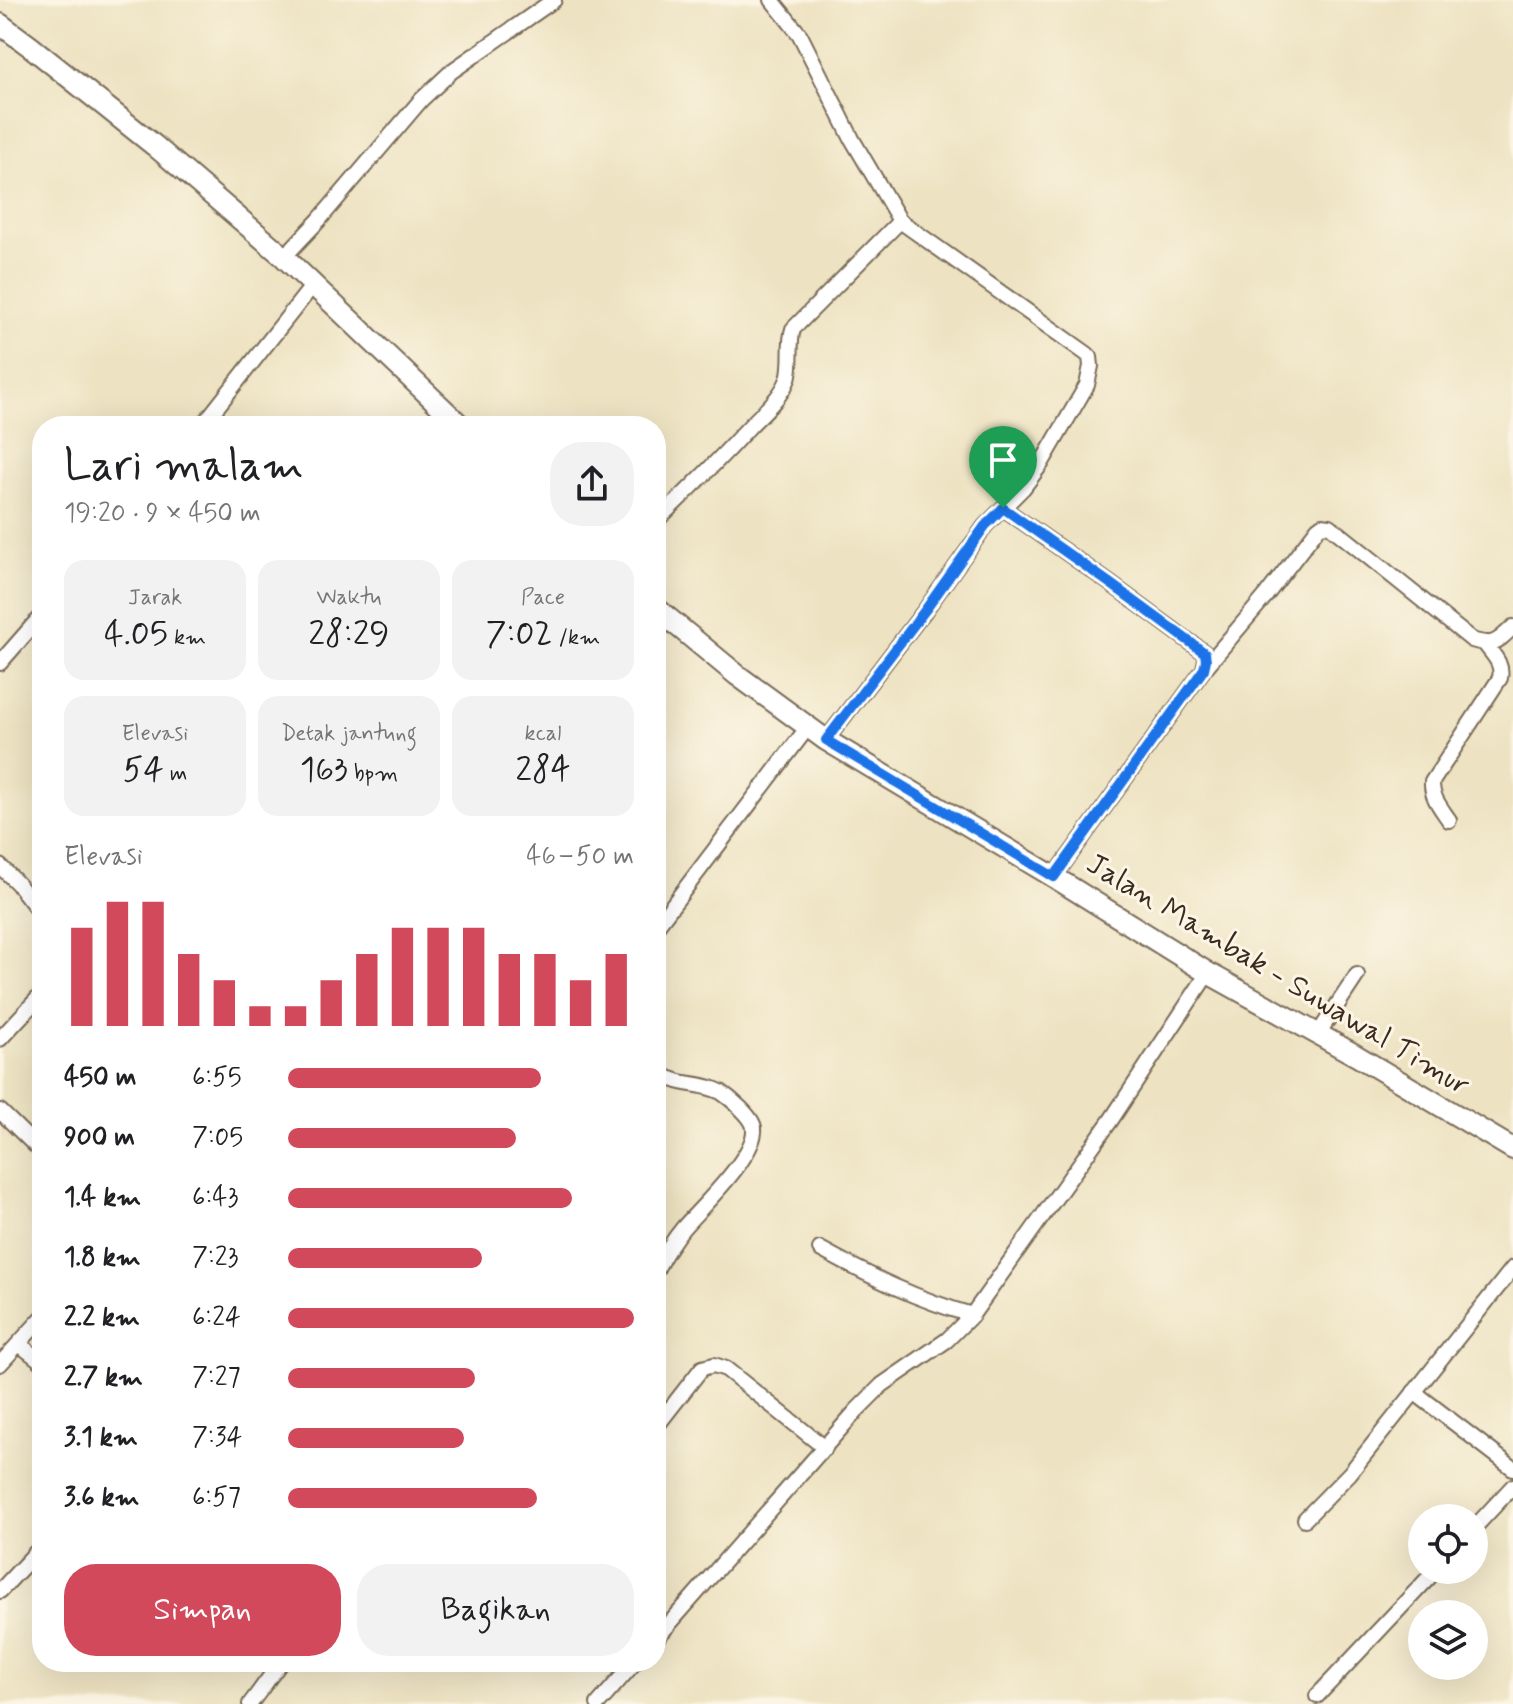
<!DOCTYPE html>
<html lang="id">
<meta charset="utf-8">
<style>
body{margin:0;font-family:Mynerve,sans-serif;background:#f2f2f2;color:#202124;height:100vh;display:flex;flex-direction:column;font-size:30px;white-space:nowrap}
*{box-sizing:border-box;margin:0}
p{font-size:26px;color:#757577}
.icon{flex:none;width:44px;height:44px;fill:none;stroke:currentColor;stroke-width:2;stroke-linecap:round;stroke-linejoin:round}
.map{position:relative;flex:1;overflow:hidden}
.side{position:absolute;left:32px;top:416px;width:634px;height:1256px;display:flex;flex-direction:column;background:#fff;border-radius:32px;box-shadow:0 8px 32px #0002}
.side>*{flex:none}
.buttons{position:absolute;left:1408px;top:1504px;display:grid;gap:16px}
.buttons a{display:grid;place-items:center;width:80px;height:80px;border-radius:50%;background:#fff;box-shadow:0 8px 32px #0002;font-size:40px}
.pin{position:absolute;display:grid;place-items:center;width:68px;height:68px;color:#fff;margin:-82px -34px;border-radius:50% 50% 50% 0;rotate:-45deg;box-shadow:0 0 8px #0007}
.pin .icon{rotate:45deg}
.round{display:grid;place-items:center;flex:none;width:84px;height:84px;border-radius:32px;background:#f2f2f2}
.summary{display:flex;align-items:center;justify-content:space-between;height:136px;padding:0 32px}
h1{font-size:44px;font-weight:600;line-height:60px}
.figures{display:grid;grid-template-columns:repeat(3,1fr);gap:12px;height:136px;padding:8px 32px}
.figures div{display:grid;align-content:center;border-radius:20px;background:#f2f2f2;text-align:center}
.figures b{font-size:34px;font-weight:600}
.figures small{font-size:22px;font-weight:400}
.figures p{font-size:22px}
.chart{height:224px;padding:16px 32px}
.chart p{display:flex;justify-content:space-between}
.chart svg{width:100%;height:144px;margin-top:8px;stroke:#d1495b;stroke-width:6}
.action{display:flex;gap:16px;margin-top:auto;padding:16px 32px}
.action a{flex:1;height:92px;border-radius:32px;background:#d1495b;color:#fff;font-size:32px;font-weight:600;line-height:92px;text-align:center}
.action a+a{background:#f2f2f2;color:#202124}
ul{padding:0 32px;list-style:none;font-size:26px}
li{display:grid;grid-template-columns:128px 96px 1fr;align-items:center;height:60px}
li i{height:20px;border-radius:10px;background:#d1495b}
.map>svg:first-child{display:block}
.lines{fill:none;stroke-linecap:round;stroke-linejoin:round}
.street-casing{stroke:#796a57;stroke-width:18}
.secondary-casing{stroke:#796a57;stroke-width:24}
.street{stroke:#fff;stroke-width:14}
.secondary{stroke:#fff;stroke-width:20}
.route-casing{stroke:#fff;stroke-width:16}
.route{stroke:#1a73e8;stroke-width:10}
.labels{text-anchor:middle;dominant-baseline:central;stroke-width:6;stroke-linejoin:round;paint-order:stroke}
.street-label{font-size:30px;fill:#3b2a1e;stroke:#fcf5e5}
</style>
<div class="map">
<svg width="1513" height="1704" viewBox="0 0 1513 1704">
<rect width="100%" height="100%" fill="#fcf5e5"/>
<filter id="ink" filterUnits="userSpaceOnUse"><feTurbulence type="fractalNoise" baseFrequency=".0125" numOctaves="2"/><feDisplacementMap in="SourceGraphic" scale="16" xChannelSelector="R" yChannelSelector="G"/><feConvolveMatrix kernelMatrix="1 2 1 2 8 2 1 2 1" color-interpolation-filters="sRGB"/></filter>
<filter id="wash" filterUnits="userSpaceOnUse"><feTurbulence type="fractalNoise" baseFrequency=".006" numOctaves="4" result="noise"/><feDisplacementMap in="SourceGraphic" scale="32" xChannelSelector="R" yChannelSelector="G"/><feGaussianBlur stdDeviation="1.8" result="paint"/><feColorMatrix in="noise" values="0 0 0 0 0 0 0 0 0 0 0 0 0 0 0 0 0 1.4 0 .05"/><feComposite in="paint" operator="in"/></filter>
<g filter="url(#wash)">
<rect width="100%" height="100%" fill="#ede2c1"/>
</g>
<g filter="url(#ink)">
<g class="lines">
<defs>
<g id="street">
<polyline points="284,257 319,220 421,100 452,71 554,0"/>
<polyline points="202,426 313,285"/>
<polyline points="1003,508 1111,584 1205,653 1206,660 1204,669 1054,877"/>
<path d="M 656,521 C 688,491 719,460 749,427 C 762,413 781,398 788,379 C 793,363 788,345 793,329 L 900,221 L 852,139 L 800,35 L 772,0"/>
<polyline points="0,663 42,615"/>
<path d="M 1205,668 L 1264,598 L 1318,528 L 1322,525 L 1330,526 L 1472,640 C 1494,647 1497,642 1513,627"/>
<polyline points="826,740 926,609 985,526 1023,488 1041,464 1087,385 1091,366 1090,357 1087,354 900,221"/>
<path d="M 1449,820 C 1441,808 1431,797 1432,782 L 1500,678 C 1503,663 1493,655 1485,644"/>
<polyline points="0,866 18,884 42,915"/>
<polyline points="656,927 808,727"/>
<polyline points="1318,1034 1357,975"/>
<polyline points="0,1039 42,994"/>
<path d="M 656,1072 C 665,1077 675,1081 685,1083 C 698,1085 709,1086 721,1092 C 730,1098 753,1117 754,1128 C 757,1155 701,1207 683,1228 C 672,1241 664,1255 656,1270"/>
<polyline points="0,1111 42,1152"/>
<path d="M 820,1249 C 869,1276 918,1300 972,1315"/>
<polyline points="19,1344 42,1362"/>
<polyline points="0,1364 42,1318"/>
<polyline points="1414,1392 1513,1468"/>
<polyline points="656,1427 702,1368 714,1365 726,1369 825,1448"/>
<polyline points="1305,1519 1350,1473 1513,1268"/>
<polyline points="1474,1528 1513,1486"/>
<polyline points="0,1591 42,1546"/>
<polyline points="656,1639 857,1410 882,1385 947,1340 972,1315 1111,1120 1208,973"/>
<polyline points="1317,1696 1436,1570"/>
<polyline points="250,1704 281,1662"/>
<polyline points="598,1704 635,1662"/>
</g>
<g id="secondary">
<polyline points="0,24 31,47 155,146 284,257 461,426"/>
<polyline points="656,608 737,675 826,740 1054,877 1208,973 1357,1056 1513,1149"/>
</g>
</defs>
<use href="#street" class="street-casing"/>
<use href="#secondary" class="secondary-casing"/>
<use href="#street" class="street"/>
<use href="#secondary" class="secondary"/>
</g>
</g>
<g class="lines" filter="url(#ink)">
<defs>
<polygon id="route" points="1003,508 1111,584 1205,653 1206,660 1204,669 1054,877 826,740 926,609 985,526"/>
</defs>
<use href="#route" class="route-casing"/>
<use href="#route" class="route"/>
</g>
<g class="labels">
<g class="street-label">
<text transform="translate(1278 975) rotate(31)">Jalan Mambak - Suwawal Timur</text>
</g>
</g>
</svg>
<div class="buttons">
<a><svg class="icon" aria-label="locate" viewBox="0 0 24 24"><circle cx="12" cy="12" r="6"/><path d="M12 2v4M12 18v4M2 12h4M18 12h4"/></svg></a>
<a><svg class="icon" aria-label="layers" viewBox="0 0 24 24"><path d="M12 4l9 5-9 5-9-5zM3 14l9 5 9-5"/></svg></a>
</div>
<div class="pin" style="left:1003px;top:508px;background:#1e9e55"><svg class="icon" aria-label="arrive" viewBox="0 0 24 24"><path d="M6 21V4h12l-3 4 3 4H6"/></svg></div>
<section class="side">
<div class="summary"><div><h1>Lari malam</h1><p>19:20 · 9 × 450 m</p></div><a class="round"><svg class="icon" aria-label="share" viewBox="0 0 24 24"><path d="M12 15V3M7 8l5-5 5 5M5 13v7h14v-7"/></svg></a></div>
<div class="figures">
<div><p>Jarak</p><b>4.05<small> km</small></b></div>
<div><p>Waktu</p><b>28:29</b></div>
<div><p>Pace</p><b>7:02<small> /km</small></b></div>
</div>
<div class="figures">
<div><p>Elevasi</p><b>54<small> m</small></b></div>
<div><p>Detak jantung</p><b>163<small> bpm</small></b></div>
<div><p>kcal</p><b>284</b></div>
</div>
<div class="chart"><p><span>Elevasi</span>46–50 m</p>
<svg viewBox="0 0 160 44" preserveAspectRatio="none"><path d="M5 44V14M15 44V6M25 44V6M35 44V22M45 44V30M55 44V38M65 44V38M75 44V30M85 44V22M95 44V14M105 44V14M115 44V14M125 44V22M135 44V22M145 44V30M155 44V22"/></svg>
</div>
<ul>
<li><b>450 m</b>6:55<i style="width:73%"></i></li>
<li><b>900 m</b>7:05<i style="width:66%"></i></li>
<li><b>1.4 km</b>6:43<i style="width:82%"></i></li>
<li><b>1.8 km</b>7:23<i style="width:56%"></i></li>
<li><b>2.2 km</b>6:24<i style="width:100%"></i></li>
<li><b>2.7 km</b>7:27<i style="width:54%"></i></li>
<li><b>3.1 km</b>7:34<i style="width:51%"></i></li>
<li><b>3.6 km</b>6:57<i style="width:72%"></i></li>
</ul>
<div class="action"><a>Simpan</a><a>Bagikan</a></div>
</section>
</div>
